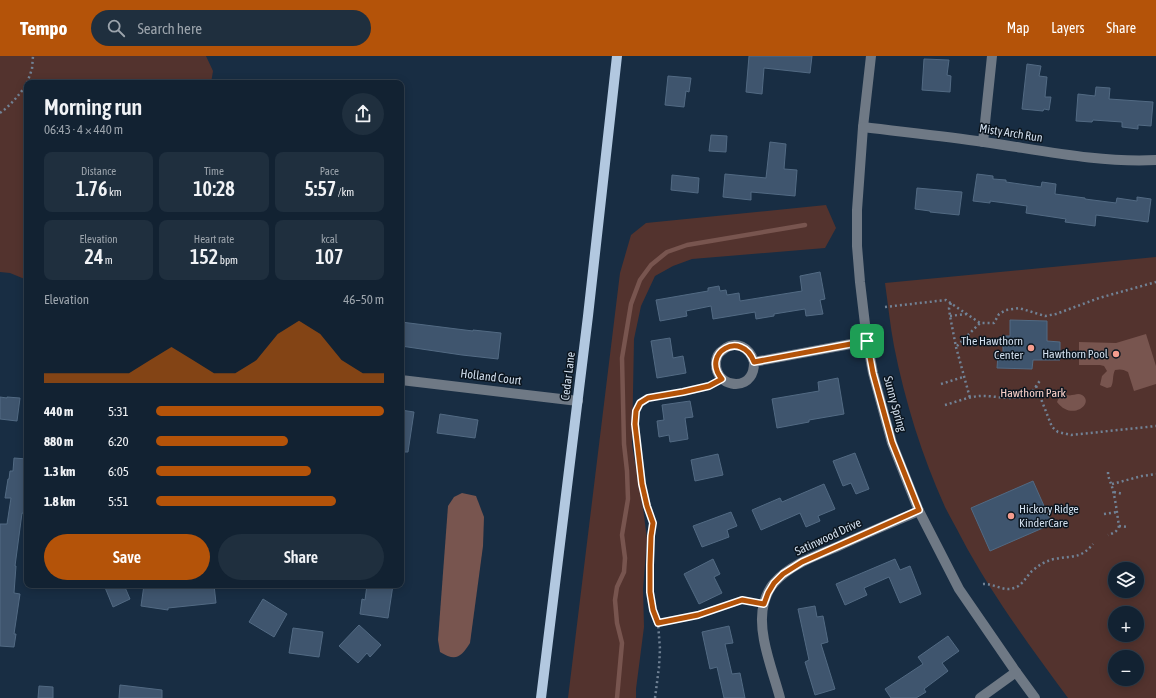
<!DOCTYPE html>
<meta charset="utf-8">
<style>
body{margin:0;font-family:"Asap Condensed",sans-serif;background:#1f2f3e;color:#f1f3f6;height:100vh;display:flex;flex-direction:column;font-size:15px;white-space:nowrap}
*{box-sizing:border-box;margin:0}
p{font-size:13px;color:#9ca4ac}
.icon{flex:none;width:22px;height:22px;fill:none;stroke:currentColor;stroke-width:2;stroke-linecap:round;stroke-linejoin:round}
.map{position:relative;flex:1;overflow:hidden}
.panel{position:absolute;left:24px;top:24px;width:380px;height:508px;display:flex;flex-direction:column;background:#122232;border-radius:8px;box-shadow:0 2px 10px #0003,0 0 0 1px #313f4d}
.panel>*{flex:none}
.buttons{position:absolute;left:1108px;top:506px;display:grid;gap:8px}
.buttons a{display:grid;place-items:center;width:36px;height:36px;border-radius:50%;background:#122232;box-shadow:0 2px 10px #0003,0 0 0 1px #313f4d;font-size:20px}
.pin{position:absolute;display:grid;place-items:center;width:34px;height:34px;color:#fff;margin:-17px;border-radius:8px;box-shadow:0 2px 6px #0006}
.round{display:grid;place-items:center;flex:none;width:42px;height:42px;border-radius:21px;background:#1f2f3e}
.head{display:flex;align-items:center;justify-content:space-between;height:68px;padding:0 20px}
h1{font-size:22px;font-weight:600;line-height:30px}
.stats{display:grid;grid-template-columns:repeat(3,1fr);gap:6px;height:68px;padding:4px 20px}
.stats div{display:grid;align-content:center;border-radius:8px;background:#1f2f3e;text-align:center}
.stats b{font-size:20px;font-weight:600}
.stats small{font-size:11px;font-weight:400}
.stats p{font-size:11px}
.chart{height:112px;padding:8px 20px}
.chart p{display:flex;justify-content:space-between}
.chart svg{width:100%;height:72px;margin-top:4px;fill:#b45309;opacity:.7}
.button{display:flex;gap:8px;margin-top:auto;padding:8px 20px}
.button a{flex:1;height:46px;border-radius:24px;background:#b45309;color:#fff;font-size:16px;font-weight:600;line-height:46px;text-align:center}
.button a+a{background:#1f2f3e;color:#f1f3f6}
ul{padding:0 20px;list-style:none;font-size:13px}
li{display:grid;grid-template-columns:64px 48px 1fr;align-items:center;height:30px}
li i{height:10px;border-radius:5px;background:#b45309}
header{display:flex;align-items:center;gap:24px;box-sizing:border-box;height:56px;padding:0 20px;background:#b45309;color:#fff}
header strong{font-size:19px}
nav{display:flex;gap:22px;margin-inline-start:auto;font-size:14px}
.search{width:280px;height:36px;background:#1f2f3e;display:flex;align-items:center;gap:10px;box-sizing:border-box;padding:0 14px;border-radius:22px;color:#9ca4ac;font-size:15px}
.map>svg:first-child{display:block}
.green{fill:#53332e;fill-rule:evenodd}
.water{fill:#78554f}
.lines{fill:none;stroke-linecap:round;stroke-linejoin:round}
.stream{stroke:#78554f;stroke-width:4.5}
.building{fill:#3f556e;stroke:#526a83}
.path{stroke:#718295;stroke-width:2.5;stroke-dasharray:2 3;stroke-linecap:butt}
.minor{stroke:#6f7985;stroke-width:10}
.major{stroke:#b2c8e0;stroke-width:10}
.route-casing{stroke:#fff;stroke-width:8}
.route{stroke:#b45309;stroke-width:5}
.poi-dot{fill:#f59d8e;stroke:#0b151f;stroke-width:1.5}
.labels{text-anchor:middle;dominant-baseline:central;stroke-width:3;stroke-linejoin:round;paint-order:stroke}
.street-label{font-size:12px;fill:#d2dfee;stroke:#0b151f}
.poi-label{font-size:12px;fill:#d2dfee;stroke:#0b151f;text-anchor:end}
.park-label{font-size:12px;fill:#f9d0c9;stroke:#0b151f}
</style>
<header>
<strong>Tempo</strong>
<div class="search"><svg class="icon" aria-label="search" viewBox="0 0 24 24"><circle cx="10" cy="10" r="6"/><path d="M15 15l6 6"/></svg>Search here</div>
<nav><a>Map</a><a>Layers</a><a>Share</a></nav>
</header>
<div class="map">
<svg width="1156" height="642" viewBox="0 0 1156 642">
<rect width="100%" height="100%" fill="#182d43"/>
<g class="green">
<polygon points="0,0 206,0 213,15 211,27 27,27 27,224 10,217 0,216"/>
<polygon points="826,149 836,172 825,192 692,203 673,210 655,220 641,250 634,283 632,389 643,452 647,483 643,533 644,571 636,633 636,642 568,642 620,217 631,179 646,167"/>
<path d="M 1156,201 L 1156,642 L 1068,642 C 1030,590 991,538 961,481 C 956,471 950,461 945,451 C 922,400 905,346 894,290 C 890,269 888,248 885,227 ZM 1115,513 L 1137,513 L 1137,535 L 1115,535 ZM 1115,557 L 1137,557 L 1137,579 L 1115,579 ZM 1115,601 L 1137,601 L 1137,623 L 1115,623 Z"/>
</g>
<g class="water">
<path d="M 1146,278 L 1156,310 L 1156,328 L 1134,335 L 1128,316 C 1123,313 1120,313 1115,314 C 1112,320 1114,326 1111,331 L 1107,332 L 1100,329 L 1102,320 L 1107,315 L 1104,310 L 1100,309 L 1079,309 L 1079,286 L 1116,287 Z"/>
<path d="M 1064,338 C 1072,342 1076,336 1082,339 C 1095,347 1072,366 1057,346 L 1060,339 Z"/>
<path d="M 462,437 L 476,440 L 484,461 L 483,490 L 470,587 C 461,601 456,606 440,596 L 438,584 L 448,450 L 454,441 Z"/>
</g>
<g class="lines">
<polyline class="stream" points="617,642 622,587 617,567 615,544 617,531 624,516 625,502 622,479 628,443 627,415 624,388 622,302 631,248 640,224 651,209 667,196 687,189 805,169"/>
</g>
<g class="building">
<polygon points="749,0 812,0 810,17 764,12 762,38 746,36"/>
<polygon points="924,3 949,4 947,19 951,20 950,36 922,34"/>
<polygon points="1027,8 1041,10 1039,20 1047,21 1045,41 1051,41 1049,54 1044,53 1043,55 1022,53"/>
<polygon points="668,20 691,22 689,36 686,35 684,51 665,49"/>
<polygon points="1096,31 1110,32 1109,43 1153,46 1151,70 1138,69 1138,73 1122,71 1122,66 1093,64 1092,66 1076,65 1078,38 1095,40"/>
<polygon points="711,79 727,80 726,96 709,95"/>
<polygon points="770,86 786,88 784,113 797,114 795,140 751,136 751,144 723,141 725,118 766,122"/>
<polygon points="977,118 993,120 993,123 1006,124 1006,126 1041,131 1042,126 1056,128 1055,138 1085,142 1085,143 1116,147 1117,142 1137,145 1137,141 1151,143 1148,166 1096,159 1095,170 1065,166 1066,163 1026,157 1027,150 1020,149 990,145 990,147 973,145"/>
<polygon points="672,119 699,122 698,137 671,134"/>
<polygon points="917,132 962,136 959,159 930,156 930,155 915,153"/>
<polygon points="820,216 825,243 820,244 823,258 806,260 805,253 774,258 774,260 756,263 755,256 713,263 711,250 686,255 687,260 660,265 656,244 708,235 708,232 719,230 720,235 726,234 727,239 739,237 740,245 802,235 800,220"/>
<polygon points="1010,264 1047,265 1047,285 1060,286 1060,304 1033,304 1032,313 997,312 998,299 1003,299 1003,280 1010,280"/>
<polygon points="401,266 473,275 473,274 501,277 498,303 462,299 401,290"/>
<polygon points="670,282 673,302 683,300 686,317 657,322 651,285"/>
<polygon points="838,322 844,358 809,364 809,366 777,372 772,343 819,335 818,326"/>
<polygon points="0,341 7,342 7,341 20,342 17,365 0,363"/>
<polygon points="690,345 693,361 685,362 688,383 670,386 669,379 659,381 657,365 664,364 662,349"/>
<polygon points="401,354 414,356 408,396 401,396"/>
<polygon points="440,358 478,364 475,382 437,377"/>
<polygon points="855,397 869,433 856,438 851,427 843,430 833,405"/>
<polygon points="718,398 723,419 695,425 691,404"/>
<polygon points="14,402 27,403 27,458 22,457 15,510 16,510 14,537 20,538 14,578 16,578 14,591 0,590 0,468 7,468 11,442 5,442 8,423 9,423 10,415 13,415"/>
<polygon points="1033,425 1052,468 990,495 971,452"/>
<polygon points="824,428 835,453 818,460 820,465 806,471 800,457 761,474 752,454 780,442 782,446"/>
<polygon points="731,456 737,470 727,474 729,481 702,491 693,470"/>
<polygon points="713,503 720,518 714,521 722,537 699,548 684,518"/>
<polygon points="895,503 900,514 910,510 921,538 900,547 889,521 864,532 867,539 845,549 836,528"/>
<polygon points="104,529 124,529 130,543 113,551"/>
<polygon points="144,529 214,529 216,547 168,552 168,554 141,550"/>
<polygon points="367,529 393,529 388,562 360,558 362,543 365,544"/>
<polygon points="263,543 287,558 274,581 249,566"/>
<polygon points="815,550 817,561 823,560 828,586 821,588 835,633 815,639 805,606 809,604 798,553"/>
<polygon points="359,569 381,589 370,601 367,597 358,607 339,590"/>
<polygon points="729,570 733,587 725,588 732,618 740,617 745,642 724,642 717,611 710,613 702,576"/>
<polygon points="293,572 323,576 319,601 289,597"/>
<polygon points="948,580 959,595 942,607 948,615 924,633 926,636 916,642 891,642 885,633 923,608 918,601"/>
<polygon points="120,629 162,634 162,642 119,642"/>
<polygon points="39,630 53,631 53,642 38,642"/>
</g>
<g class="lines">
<g class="path">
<polyline points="27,27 32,13 33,0"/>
<path d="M 0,57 C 11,49 19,39 27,28"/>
<polyline points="951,247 949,252 950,260 956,291 970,342"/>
<polyline points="885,251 946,244 980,267 994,267 999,258 1006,254 1019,252 1045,260 1056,258 1099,242 1156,226"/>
<polyline points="950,260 966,258"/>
<polyline points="957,290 980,267"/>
<polyline points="941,328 963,321"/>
<polyline points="1036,330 1052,371 1058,376 1071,379 1156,370"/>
<path d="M 945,349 C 956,346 968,341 979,340 C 996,339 1016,347 1031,336 C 1035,333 1038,327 1041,323"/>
<path d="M 1108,416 C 1108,423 1112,428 1113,435 C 1116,446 1117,458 1119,470 C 1117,476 1114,477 1108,479"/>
<polyline points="1112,428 1142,420 1156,418"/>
<polyline points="1114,436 1123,438"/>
<polyline points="1104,458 1117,456"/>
<polyline points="1119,470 1128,471"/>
<path d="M 983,528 C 993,527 1004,536 1014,532 C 1022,530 1026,521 1032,515 C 1037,511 1042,507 1048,505 C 1051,503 1056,503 1060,502 C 1076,500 1082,501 1093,488"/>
<polyline points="658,567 698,559 742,544 753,546"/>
<polyline points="655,642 659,611 660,593 658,567 653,554 650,536 650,509 651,480 653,467 647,450 642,428 635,368 636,355 640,347 649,342 683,336 709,330 713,328"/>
</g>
<g class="minor">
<polyline points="871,0 863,71 857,154 857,190 860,226 867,285 873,317 892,387 919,455 959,533 1016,616 1035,642"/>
<path d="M 863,71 C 903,76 944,80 984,86 C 1040,94 1099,107 1156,104"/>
<polyline points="983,86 992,0"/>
<path d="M 754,306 C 750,292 736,283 723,294 C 718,297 716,302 716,307 C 715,330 747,336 753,315 C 754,312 754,309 754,306 L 867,285"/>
<polyline points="401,324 578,345"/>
<path d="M 780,642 C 773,615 756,575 764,547 C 766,540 770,531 775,526 C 792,507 819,499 841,489 C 867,477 893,466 919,455"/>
<polyline points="980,642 1016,616"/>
</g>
<polyline class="major" points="541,642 588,260 617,0"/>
</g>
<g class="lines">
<defs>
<path id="route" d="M 867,285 L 873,317 L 892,386 L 919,454 L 802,506 L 783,518 L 774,527 L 768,537 L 764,548 L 742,544 L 698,559 L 658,567 L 653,554 L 650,536 L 650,509 L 651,480 L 653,467 L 647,450 L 642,428 L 635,368 L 636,355 L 640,347 L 648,342 L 683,336 L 709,330 L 722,323 C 700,297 742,273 754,306 Z"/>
</defs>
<use href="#route" class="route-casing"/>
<use href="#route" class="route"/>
</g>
<g class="poi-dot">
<circle cx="1031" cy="292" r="4"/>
<circle cx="1116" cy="298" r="4"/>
<circle cx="1011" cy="460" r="4"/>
</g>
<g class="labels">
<g class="street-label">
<text transform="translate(1011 77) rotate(9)">Misty Arch Run</text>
<text transform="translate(568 320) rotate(-83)">Cedar Lane</text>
<text transform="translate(491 321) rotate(7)">Holland Court</text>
<text transform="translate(895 348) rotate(75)">Sunny Spring</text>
<text transform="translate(828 481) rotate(-25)">Satinwood Drive</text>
</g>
<g class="poi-label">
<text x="1023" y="285">The Hawthorn<tspan x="1023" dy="14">Center</tspan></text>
<text x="1108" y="298">Hawthorn Pool</text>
<text x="1019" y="453" text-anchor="start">Hickory Ridge<tspan x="1019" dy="14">KinderCare</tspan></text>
</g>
<g class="park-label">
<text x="1033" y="337">Hawthorn Park</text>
</g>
</g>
</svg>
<div class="buttons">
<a><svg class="icon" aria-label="layers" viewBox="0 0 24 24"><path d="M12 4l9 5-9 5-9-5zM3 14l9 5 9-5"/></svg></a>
<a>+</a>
<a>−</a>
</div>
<div class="pin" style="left:867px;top:285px;background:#1e9e55"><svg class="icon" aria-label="arrive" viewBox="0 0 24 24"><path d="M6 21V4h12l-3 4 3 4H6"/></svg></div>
<section class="panel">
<div class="head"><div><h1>Morning run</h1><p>06:43 · 4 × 440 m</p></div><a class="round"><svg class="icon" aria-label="share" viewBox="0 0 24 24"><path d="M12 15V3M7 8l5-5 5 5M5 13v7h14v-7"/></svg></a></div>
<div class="stats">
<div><p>Distance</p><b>1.76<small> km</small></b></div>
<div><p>Time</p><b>10:28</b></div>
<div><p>Pace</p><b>5:57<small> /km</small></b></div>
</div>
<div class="stats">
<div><p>Elevation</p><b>24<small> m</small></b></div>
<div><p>Heart rate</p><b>152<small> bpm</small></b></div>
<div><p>kcal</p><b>107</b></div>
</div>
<div class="chart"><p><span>Elevation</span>46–50 m</p>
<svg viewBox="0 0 160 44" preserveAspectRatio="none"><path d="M0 44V38L10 38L20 38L30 38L40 38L50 30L60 22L70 30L80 38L90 38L100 30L110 14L120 6L130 14L140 30L150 38L160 38V44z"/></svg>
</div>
<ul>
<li><b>440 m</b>5:31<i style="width:100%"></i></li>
<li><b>880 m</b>6:20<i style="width:58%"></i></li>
<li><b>1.3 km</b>6:05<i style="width:68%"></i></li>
<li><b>1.8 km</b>5:51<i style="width:79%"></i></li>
</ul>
<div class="button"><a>Save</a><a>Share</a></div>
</section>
</div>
